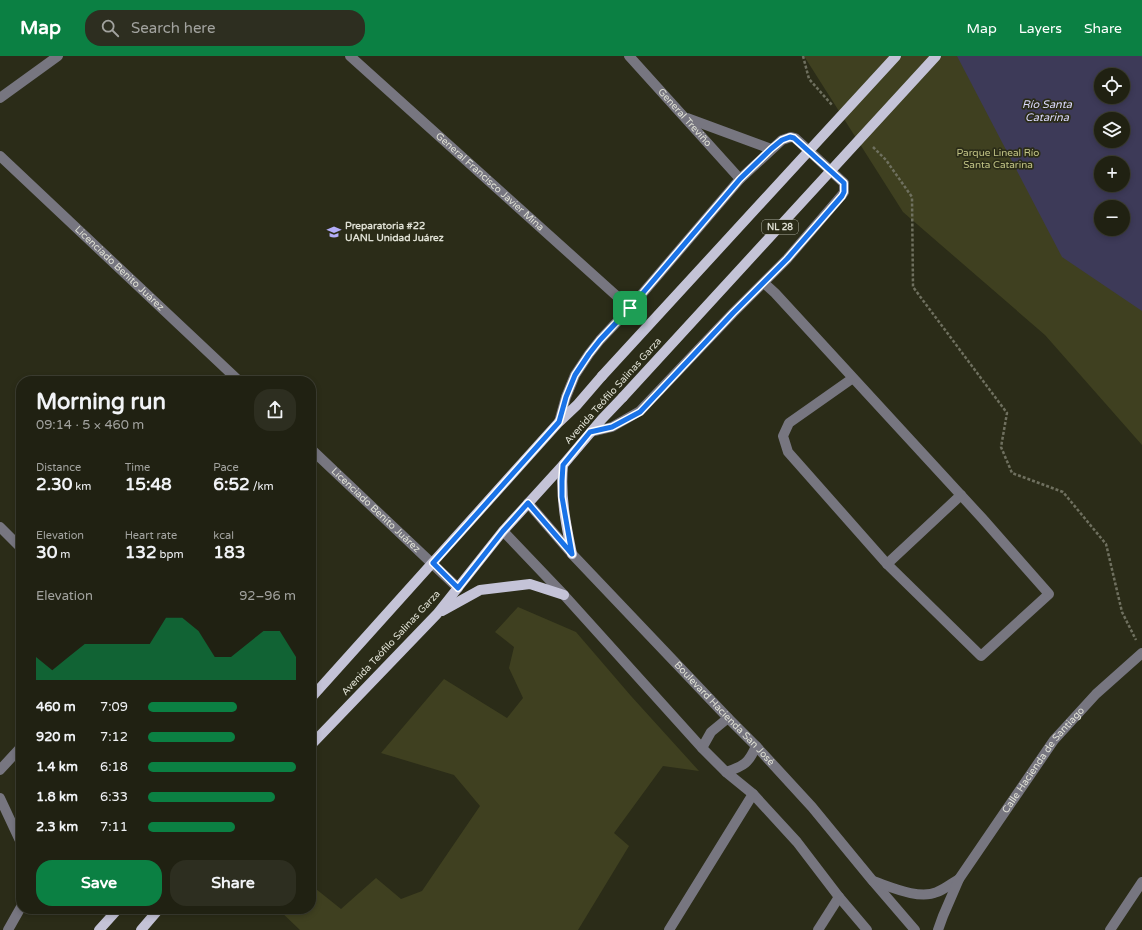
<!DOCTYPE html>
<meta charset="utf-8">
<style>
body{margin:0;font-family:"Varela Round",sans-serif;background:#2d2e20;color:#f1f3f6;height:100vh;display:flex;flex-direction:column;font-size:15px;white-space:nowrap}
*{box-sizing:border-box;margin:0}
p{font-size:13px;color:#a2a39f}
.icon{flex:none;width:22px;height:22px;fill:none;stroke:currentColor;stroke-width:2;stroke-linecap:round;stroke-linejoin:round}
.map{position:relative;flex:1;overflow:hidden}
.panel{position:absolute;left:16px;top:320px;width:300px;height:538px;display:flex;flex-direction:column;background:#202112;border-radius:16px;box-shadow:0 2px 6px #0003,0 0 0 1px #3d3e32}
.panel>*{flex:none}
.tools{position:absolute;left:1094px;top:12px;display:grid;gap:8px}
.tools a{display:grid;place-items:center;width:36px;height:36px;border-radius:50%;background:#202112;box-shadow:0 2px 6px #0003,0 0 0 1px #3d3e32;font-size:20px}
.pin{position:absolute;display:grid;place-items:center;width:34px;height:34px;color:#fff;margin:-17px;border-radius:8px;box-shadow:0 2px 6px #0006}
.round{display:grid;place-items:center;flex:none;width:42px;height:42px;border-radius:16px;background:#2d2e20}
.overview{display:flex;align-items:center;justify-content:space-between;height:68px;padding:0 20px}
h1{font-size:22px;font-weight:800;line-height:30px}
.figures{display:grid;grid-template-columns:repeat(3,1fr);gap:6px;height:68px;padding:4px 20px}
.figures div{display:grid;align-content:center}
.figures b{font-size:17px;font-weight:800}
.figures small{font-size:11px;font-weight:400}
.figures p{font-size:11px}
.chart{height:112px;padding:8px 20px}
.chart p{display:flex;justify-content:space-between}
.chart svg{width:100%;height:72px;margin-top:4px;fill:#0b8043;opacity:.7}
.action{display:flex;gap:8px;margin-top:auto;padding:8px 20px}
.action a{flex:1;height:46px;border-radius:16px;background:#0b8043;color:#fff;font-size:16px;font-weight:800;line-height:46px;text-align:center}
.action a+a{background:#2d2e20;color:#f1f3f6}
ul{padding:0 20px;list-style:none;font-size:13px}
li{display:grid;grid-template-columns:64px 48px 1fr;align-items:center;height:30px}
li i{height:10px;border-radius:5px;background:#0b8043}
header{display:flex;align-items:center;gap:24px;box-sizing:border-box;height:56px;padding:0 20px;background:#0b8043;color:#fff}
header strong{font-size:19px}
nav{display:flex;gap:22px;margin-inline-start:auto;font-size:14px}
.search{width:280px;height:36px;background:#2d2e20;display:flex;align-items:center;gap:10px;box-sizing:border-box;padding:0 14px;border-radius:16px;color:#a2a39f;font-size:15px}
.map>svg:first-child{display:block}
.green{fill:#3f4020;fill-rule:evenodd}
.water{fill:#3d3a58;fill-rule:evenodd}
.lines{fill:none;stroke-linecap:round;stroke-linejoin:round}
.path{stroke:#6f705f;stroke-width:2.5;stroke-dasharray:3 2;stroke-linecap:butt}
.minor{stroke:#777680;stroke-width:10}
.major{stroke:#c4c3d7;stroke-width:10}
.major-bridge{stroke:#c4c3d7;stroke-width:10}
.route-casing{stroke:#fff;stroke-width:8}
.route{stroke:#1a73e8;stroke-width:5}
.labels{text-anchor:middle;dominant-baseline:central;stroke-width:3.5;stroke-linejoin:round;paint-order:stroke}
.shield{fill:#2b2c18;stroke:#a9aa9c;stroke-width:1}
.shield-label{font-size:9px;font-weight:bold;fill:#dfe0d4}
.street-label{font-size:10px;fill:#dfe0d4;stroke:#2b2c18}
.park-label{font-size:10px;fill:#c1c385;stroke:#2b2c18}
.poi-label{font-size:10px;font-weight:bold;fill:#dfe0d4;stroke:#2b2c18;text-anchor:start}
.water-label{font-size:11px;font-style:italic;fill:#dbd9fd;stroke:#2b2c18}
</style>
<header>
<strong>Map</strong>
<div class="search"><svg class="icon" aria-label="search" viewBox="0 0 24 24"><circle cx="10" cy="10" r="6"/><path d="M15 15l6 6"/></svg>Search here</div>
<nav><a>Map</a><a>Layers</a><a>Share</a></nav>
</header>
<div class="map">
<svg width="1142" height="874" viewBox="0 0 1142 874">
<rect width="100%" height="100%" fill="#2b2c18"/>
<g class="green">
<path d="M 804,0 L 1142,0 L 1142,389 L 1045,279 L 903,156 ZM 1101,19 L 1123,19 L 1123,41 L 1101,41 ZM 1101,63 L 1123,63 L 1123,85 L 1101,85 ZM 1101,107 L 1123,107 L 1123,129 L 1101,129 ZM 1101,151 L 1123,151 L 1123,173 L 1101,173 Z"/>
<polygon points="518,551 576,576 631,640 699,715 663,710 614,777 629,790 578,874 300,874 278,853 311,853 311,829 341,853 376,822 401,843 422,835 480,750 454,719 381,697 444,623 507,662 523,642 509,612 514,591 495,576"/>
</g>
<path class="water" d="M 957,0 L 1142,0 L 1142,255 L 1062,201 ZM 1101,19 L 1123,19 L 1123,41 L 1101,41 ZM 1101,63 L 1123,63 L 1123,85 L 1101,85 ZM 1101,107 L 1123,107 L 1123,129 L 1101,129 ZM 1101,151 L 1123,151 L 1123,173 L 1101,173 Z"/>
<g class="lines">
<g class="path">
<polyline points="803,0 809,23 832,49"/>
<polyline points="873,91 886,104 912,141 913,231 1007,357 1001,391 1012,417 1063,436 1106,488 1122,556 1136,584"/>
</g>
<g class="minor">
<path id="s1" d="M 350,0 L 630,252"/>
<path id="s2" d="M 629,0 L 740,123"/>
<polyline points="0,42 58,0"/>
<polyline points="687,62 771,93"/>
<path id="s3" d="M 0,100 L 239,325"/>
<polyline points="764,227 775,237 982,462 1049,538 981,600 887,508 788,396 783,380 789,367 853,322"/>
<polyline points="559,366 566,341 575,319 589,298 600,284 630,252 740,123 782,84 791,81 795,82 844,127 844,136 842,139 787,203 733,257 640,355 612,371 591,376"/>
<path id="s4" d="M 311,393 L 458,532"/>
<path id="s5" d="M 528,447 L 572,498 L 728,662 L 756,690 L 812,751 L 872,824 L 915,874"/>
<polyline points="0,471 21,492"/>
<polyline points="503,475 564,539 702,692 726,716 753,738 797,786 839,841 867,874"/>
<polyline points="887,508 961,439"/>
<polyline points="702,692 711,676 728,662"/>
<polyline points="0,714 21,691"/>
<path d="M 726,716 C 744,710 749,707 756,690"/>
<polyline points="0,742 21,787"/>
<path d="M 873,825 C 891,831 919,844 937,836 C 945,833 952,827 959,823"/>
<polyline points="8,874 21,851"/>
<polyline points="669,874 753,738"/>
<polyline points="818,874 839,841"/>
<path id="s6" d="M 938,874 L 943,860 L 959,823 L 1054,684 L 1096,638 L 1142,597"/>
<polyline points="1110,874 1142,826"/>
</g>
<g class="major">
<path d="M 563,409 C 560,440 566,469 572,498"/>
<polyline points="442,555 480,534 530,528 564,539"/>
<polyline points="311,642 559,366 577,349 602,320"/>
<polyline points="311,689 437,558 503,475 563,409 602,363 623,341"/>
<polyline points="99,874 118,853"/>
<polyline points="141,874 159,853"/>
</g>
<g class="major-bridge">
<polyline points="602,320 896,0"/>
<polyline points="623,341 936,0"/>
</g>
</g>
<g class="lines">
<defs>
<polygon id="route" points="790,81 794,82 844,127 844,136 842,140 787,203 733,257 640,356 612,371 590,376 563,409 562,425 562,441 572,498 528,447 503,475 458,532 433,507 559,366 566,341 575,319 589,298 600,284 630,252 740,123 771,93 782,84"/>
</defs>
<use href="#route" class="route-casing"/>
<use href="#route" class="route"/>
</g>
<defs>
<symbol id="university-bare" viewBox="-9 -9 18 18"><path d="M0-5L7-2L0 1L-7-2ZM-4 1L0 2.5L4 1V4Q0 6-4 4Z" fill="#b3adf9" stroke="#2b2c18" stroke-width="2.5" paint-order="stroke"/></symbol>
</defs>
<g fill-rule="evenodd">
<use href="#university-bare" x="324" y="166" width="20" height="20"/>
</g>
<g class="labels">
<rect class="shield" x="762" y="164" width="36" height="14" rx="3"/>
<g class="shield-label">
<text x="780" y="171">NL 28</text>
</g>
<g class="street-label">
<text stroke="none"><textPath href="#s2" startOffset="83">General Treviño</textPath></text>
<text stroke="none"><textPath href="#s1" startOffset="188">General Francisco Javier Mina</textPath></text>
<text stroke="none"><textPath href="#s3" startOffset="164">Licenciado Benito Juárez</textPath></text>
<text transform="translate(613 335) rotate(-48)">Avenida Teófilo Salinas Garza</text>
<text stroke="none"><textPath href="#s4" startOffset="89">Licenciado Benito Juárez</textPath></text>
<text transform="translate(391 587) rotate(-47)">Avenida Teófilo Salinas Garza</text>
<text stroke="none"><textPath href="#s5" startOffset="288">Boulevard Hacienda San José</textPath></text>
<text stroke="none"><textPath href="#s6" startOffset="201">Calle Hacienda de Santiago</textPath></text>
</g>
<g class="park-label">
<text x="998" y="97">Parque Lineal Río<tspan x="998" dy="12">Santa Catarina</tspan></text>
</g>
<g class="poi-label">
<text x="345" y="170">Preparatoria #22<tspan x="345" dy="12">UANL Unidad Juárez</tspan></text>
</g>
<g class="water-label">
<text x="1047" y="48">Río Santa<tspan x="1047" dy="13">Catarina</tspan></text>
</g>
</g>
</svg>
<div class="tools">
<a><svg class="icon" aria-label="locate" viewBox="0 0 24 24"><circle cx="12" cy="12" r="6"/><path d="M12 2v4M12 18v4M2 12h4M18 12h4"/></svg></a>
<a><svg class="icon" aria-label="layers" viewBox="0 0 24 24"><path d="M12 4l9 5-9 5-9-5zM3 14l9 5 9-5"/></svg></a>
<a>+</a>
<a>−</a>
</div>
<div class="pin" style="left:630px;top:252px;background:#1e9e55"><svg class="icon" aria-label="arrive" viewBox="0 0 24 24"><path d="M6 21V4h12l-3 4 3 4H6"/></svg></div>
<section class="panel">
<div class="overview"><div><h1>Morning run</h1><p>09:14 · 5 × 460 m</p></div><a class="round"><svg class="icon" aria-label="share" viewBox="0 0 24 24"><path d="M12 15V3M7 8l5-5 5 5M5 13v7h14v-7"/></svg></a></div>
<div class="figures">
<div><p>Distance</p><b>2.30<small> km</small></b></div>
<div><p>Time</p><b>15:48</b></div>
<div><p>Pace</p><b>6:52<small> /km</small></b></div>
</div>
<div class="figures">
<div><p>Elevation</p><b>30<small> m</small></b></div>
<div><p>Heart rate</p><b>132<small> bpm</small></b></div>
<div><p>kcal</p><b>183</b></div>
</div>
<div class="chart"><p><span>Elevation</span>92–96 m</p>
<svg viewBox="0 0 160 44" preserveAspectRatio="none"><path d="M0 44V30L10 38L20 30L30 22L40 22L50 22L60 22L70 22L80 6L90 6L100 14L110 30L120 30L130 22L140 14L150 14L160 30V44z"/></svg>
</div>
<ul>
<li><b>460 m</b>7:09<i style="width:60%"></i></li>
<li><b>920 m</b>7:12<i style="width:59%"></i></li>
<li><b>1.4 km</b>6:18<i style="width:100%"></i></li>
<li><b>1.8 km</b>6:33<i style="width:86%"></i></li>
<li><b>2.3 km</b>7:11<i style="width:59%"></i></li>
</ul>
<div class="action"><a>Save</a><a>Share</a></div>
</section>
</div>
